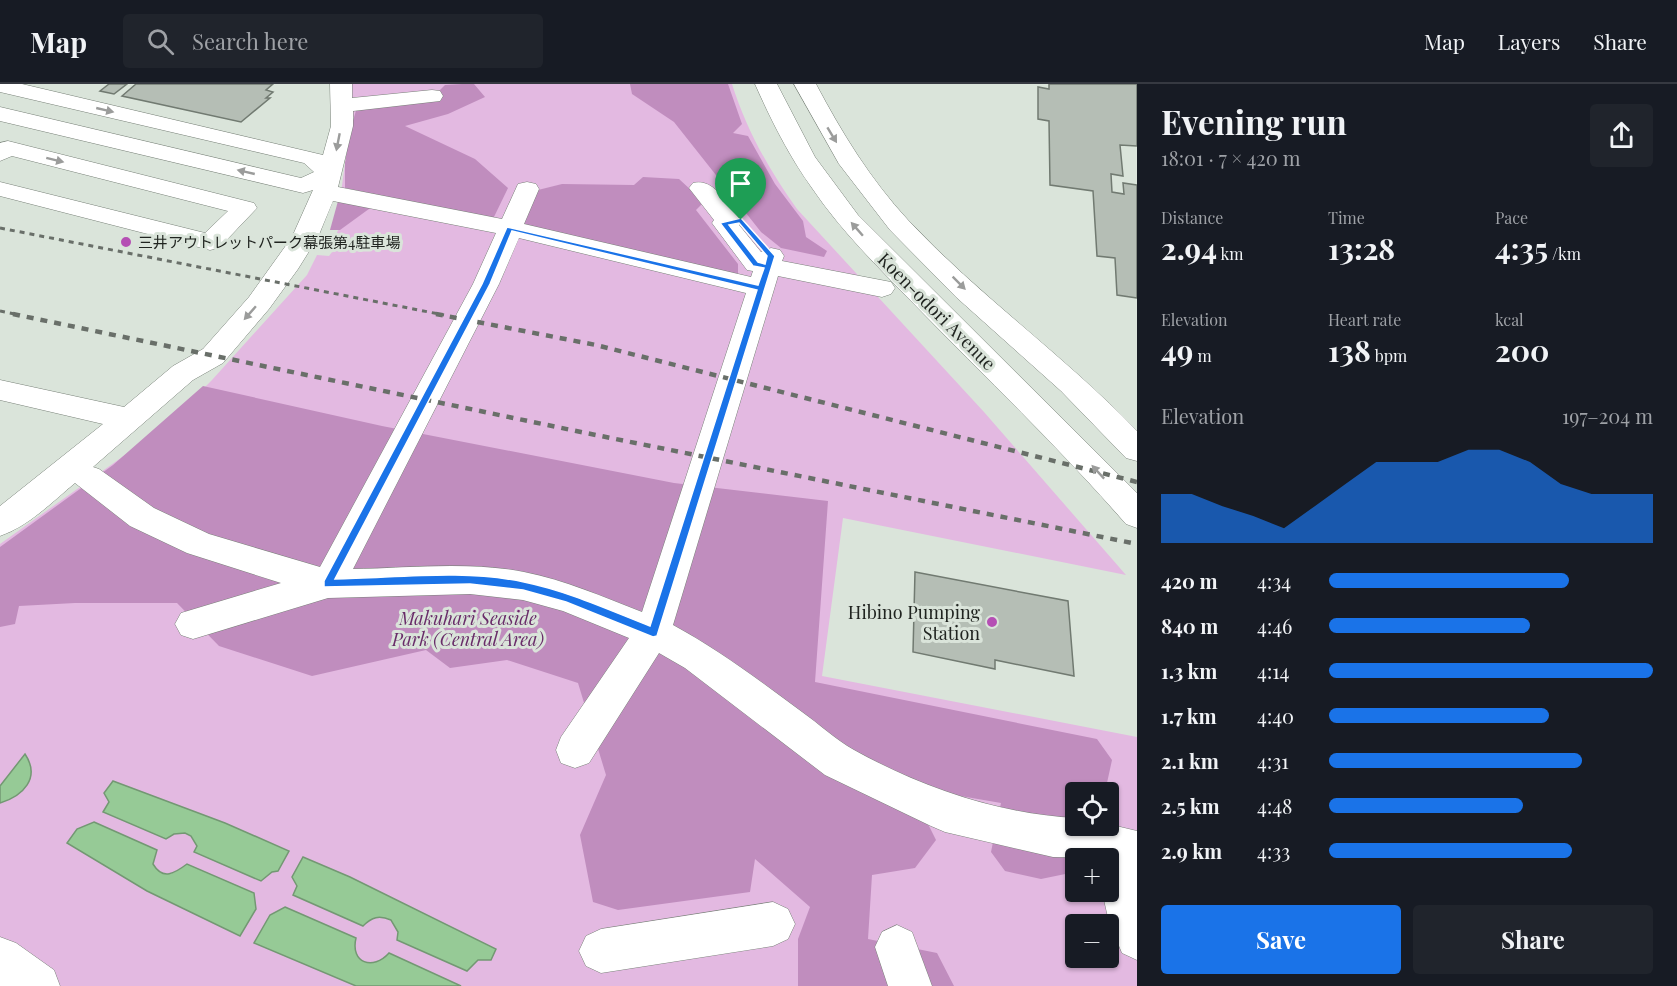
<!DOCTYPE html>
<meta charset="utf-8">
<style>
body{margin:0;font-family:"Playfair Display","Noto Sans JP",serif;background:#20242c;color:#f1f3f6;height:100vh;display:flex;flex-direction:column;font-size:22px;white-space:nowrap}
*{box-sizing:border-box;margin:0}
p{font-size:20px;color:#9ea1a6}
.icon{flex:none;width:33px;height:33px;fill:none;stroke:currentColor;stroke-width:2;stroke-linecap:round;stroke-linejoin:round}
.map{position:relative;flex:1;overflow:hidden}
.panel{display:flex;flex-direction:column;background:#171b24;width:540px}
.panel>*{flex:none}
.controls{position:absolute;left:1065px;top:698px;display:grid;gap:12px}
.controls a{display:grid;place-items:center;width:54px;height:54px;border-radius:6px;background:#171b24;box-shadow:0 2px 4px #0004;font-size:30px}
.pin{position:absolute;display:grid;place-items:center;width:51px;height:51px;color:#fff;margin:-62px -26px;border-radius:50% 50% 50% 0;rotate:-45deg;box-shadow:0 0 6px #0007}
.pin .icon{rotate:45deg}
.round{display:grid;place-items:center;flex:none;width:63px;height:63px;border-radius:6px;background:#20242c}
.headline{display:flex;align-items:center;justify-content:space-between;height:102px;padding:0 24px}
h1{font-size:33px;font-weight:700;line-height:45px}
.metrics{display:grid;grid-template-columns:repeat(3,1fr);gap:9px;height:102px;padding:6px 24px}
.metrics div{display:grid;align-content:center}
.metrics b{font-size:30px;font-weight:700}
.metrics small{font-size:16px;font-weight:400}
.metrics p{font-size:16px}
.chart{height:168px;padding:12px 24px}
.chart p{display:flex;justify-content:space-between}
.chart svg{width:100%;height:108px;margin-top:6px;fill:#1a73e8;opacity:.7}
.cta{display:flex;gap:12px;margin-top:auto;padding:12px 24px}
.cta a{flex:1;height:69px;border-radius:6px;background:#1a73e8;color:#fff;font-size:24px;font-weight:700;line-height:69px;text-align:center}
.cta a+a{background:#20242c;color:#f1f3f6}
ul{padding:0 24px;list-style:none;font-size:20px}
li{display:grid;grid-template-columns:96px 72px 1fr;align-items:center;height:45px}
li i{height:15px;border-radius:8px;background:#1a73e8}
header{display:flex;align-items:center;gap:36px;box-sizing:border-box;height:84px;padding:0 30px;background:#171b24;border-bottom:2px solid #363941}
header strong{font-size:28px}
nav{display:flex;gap:33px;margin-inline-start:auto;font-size:21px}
.search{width:420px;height:54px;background:#20242c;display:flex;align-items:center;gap:15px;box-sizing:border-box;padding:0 21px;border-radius:6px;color:#9ea1a6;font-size:22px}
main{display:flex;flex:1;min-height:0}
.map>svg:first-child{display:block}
.green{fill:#e3b9e1;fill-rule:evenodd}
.forest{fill:#c08dbe}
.water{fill:#96ca96;stroke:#739873;stroke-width:1.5}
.building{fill:#b5beb5;stroke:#717a71;stroke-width:1.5}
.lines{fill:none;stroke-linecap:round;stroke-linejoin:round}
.minor-casing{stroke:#798279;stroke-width:1}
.minor{fill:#fff;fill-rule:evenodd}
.rail-far1{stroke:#696f69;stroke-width:3;stroke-dasharray:5 5;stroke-linecap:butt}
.rail{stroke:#696f69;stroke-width:4.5;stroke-dasharray:7 7;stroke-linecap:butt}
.oneway{fill:#9b9c9b}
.route{fill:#1a73e8;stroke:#fff;stroke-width:1.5;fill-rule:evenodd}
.poi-dot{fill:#b54fb4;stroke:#dae4da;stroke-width:2}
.labels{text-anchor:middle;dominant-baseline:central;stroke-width:6;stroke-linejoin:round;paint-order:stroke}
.far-poi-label{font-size:15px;fill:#202420;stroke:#dae4da;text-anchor:start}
.street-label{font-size:18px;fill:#202420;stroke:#dae4da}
.poi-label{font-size:18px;fill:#202420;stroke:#dae4da;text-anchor:end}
.park-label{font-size:18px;font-style:italic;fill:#692c69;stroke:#dae4da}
</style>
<header>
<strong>Map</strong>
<div class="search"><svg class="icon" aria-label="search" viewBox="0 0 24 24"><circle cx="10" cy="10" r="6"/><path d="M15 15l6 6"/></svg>Search here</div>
<nav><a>Map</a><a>Layers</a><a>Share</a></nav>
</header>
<main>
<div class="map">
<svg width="1137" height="902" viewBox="0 0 1137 902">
<rect width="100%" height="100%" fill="#dae4da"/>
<path class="green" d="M 351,0 L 732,0 C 746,45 769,86 797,125 L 984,328 L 1126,491 L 843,434 L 822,592 L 1137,653 L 1137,902 L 0,902 L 0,460 L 167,341 L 212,296 L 307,191 L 317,171 L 329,172 L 342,155 L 335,153 L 344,133 L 338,130 L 345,80 L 358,33 L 352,33 ZM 1076,708 L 1108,708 L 1108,741 L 1076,741 ZM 1076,774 L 1108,774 L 1108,807 L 1076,807 ZM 1076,840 L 1108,840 L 1108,873 L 1076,873 Z"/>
<g class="forest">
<polygon points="462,0 474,0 485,13 448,30 405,42 475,75 508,104 493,135 345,104 345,79 350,46 360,14 437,9 445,1"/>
<polygon points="630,0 728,0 742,40 733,49 748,52 775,100 803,137 806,153 827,167 824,173 781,164 761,148 674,38 632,10"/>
<polygon points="643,93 679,95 704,118 696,126 738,180 738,191 522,142 530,108 562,100 634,101"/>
<polygon points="338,117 373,122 340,146 330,146"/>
<polygon points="203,302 382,342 674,399 828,417 815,598 1097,655 1112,676 1105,708 1076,708 1075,735 1070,739 1092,749 1099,774 1076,774 1075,788 1041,795 1005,787 991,768 1001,719 874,697 922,728 936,756 915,784 872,791 868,855 937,869 954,902 798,902 798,855 810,823 755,775 750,808 618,826 593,818 580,751 606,691 578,599 507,576 450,584 426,566 312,592 219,562 177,519 75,519 19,522 15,540 0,543 0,463 113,381"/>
</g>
<g class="water">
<path d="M 25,670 C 41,694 23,712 0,719 L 0,702 Z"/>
<polygon points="113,697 225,739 289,767 278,787 272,788 261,797 194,768 197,762 191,752 185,749 174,750 166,755 103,728 109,718 104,709"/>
<path d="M 94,738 L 157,766 L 153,780 C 163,797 175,789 187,780 L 254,809 L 256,825 L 240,852 L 147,807 L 67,759 L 77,745 Z"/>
<path d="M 303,773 L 350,793 L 496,865 L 491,876 L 478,876 L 467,887 L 397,856 L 398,848 L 391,836 C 379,831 372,833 363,842 L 293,811 L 297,802 L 292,793 Z"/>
<path d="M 285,823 L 356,854 C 350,879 373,887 389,869 L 461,902 L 356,902 L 254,859 L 270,831 Z"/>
</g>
<g class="building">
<polygon points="109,0 127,0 114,10 100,7"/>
<polygon points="136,0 273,0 266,6 273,8 266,14 270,14 241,38 122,12"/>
<polygon points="1049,0 1137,0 1137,62 1120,61 1123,92 1111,90 1112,108 1124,110 1123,99 1137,101 1137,214 1117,211 1115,174 1097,172 1093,107 1050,101 1049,37 1038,35 1038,3 1049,5"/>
<polygon points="915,488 1068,517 1074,592 995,576 995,585 913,568"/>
</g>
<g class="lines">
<defs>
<g id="minor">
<path d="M 0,0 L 22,0 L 323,71 L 331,42 L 330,0 L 352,0 L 352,14 L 432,6 L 440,7 L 443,12 L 440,17 L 353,27 L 353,42 L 338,103 L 502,135 L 518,100 L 527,98 L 536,100 L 539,105 L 524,140 L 751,193 L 753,187 L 747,186 L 712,139 L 714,136 L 689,104 L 693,99 C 714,94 725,118 738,133 L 741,138 L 739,141 L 761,168 L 771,164 L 780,166 L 784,172 L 782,177 L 891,198 L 895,204 L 891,210 L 882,213 L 778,192 L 673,541 C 719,566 760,597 802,628 C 819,640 836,656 854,666 C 921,703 998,730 1076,734 L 1076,741 L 1108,740 L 1137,747 L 1137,876 L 1122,869 L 1109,838 L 1102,807 L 1108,807 L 1108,774 L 1053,773 L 945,748 L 931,742 L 825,691 L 685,584 L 659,569 L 589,679 L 575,684 L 561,679 L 556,666 L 561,653 L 629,554 L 563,527 L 523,516 L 470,510 L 328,514 L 193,555 L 181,551 L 175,540 L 181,529 L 281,499 L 187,469 L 130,442 L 75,399 C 52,418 29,442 0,452 L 0,422 L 103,340 L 0,316 L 0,296 L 124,323 L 173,282 L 203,265 L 249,213 L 292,153 L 313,106 L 303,109 L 0,37 L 0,23 L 301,94 L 314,88 L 304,79 L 0,8 ZM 333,117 L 496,149 L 473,200 L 320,483 L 209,450 L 154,424 L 99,385 L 93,383 L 193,296 L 223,279 L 269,225 L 298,185 L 318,153 ZM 519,154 L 746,209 L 642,528 C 603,513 565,496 524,488 C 468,477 409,484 353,485 L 499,200 Z"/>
<path d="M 755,0 L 777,0 L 815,73 L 858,131 L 1137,409 L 1137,444 L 1126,440 C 1059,363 985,293 914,220 C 878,183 841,147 812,104 C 789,72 771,36 755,0 Z"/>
<path d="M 794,0 L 816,0 C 842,49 870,95 908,136 C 979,212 1065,272 1137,347 L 1137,377 L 1126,374 L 1061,307 L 956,213 L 890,146 L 839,80 Z"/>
<polygon points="8,57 254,119 257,124 219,164 210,166 0,112 0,98 205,149 228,127 12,72 0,77 0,59"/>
<polygon points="773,818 788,825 795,840 788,855 773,862 601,889 586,882 579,867 586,852 601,845"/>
<polygon points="897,841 912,848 932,902 888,902 875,863 882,848"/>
<polygon points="0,853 16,859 54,886 60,902 0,902"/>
</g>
</defs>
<use href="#minor" class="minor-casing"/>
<use href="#minor" class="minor"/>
<g class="rail-far1">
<polyline points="0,144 444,231"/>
<polyline points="0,227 20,231"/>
</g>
<g class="rail">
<polyline points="13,230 581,348 1137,460"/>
<polyline points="436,230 596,261 1137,398"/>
</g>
</g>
<defs><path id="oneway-solid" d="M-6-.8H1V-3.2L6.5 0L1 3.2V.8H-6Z" transform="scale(1.5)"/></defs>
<g class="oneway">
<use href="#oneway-solid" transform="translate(105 26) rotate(13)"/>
<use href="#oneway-solid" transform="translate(832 51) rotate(59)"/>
<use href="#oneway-solid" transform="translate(338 58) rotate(101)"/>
<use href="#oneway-solid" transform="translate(55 76) rotate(14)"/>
<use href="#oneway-solid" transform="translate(246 88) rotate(-167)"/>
<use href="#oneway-solid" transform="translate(857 145) rotate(-131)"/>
<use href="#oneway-solid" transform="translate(959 199) rotate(45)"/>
<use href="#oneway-solid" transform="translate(250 229) rotate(131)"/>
<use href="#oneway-solid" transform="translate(1098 388) rotate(-133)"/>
</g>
<path class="route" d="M 741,134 L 775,172 L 657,552 L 653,553 L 566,518 L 523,506 L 470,500 L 324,503 L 324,497 L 482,200 L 507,143 L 758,201 L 764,184 L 753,182 L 720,139 ZM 739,139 L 767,172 L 765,180 L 758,178 L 729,141 ZM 512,147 L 757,206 L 650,542 C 609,526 568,507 524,498 C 463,485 397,494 335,495 L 490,200 Z"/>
<g class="poi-dot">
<circle cx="126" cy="158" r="6"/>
<circle cx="992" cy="538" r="6"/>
</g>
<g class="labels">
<g class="far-poi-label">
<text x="138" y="158">三井アウトレットパーク幕張第4駐車場</text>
</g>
<g class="street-label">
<text transform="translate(937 227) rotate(45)">Koen-odori Avenue</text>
</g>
<g class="poi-label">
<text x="980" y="528">Hibino Pumping<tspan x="980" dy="21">Station</tspan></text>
</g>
<g class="park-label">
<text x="468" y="534">Makuhari Seaside<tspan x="468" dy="21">Park (Central Area)</tspan></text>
</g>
</g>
</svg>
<div class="controls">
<a><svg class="icon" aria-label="locate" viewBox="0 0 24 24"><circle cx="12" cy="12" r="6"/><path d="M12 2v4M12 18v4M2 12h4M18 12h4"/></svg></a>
<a>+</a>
<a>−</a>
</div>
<div class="pin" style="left:741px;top:136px;background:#1e9e55"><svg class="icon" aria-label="arrive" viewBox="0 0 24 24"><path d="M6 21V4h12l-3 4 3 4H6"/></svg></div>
</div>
<section class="panel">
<div class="headline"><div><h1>Evening run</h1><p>18:01 · 7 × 420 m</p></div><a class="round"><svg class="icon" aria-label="share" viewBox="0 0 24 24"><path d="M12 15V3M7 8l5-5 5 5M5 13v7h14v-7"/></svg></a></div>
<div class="metrics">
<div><p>Distance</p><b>2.94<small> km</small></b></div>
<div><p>Time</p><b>13:28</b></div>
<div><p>Pace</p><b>4:35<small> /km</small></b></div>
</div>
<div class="metrics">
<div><p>Elevation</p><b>49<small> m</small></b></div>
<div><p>Heart rate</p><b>138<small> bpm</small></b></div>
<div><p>kcal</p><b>200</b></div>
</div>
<div class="chart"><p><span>Elevation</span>197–204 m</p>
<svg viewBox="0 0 160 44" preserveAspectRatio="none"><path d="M0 44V24L10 24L20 29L30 33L40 38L50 29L60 20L70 11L80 11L90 11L100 6L110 6L120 11L130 20L140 24L150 24L160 24V44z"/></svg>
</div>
<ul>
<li><b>420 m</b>4:34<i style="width:74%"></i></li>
<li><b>840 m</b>4:46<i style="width:62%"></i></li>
<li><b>1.3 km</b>4:14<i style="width:100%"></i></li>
<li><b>1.7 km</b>4:40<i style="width:68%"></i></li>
<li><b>2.1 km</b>4:31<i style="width:78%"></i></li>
<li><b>2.5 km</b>4:48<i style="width:60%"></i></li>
<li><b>2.9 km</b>4:33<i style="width:75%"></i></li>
</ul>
<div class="cta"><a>Save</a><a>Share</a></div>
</section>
</main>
